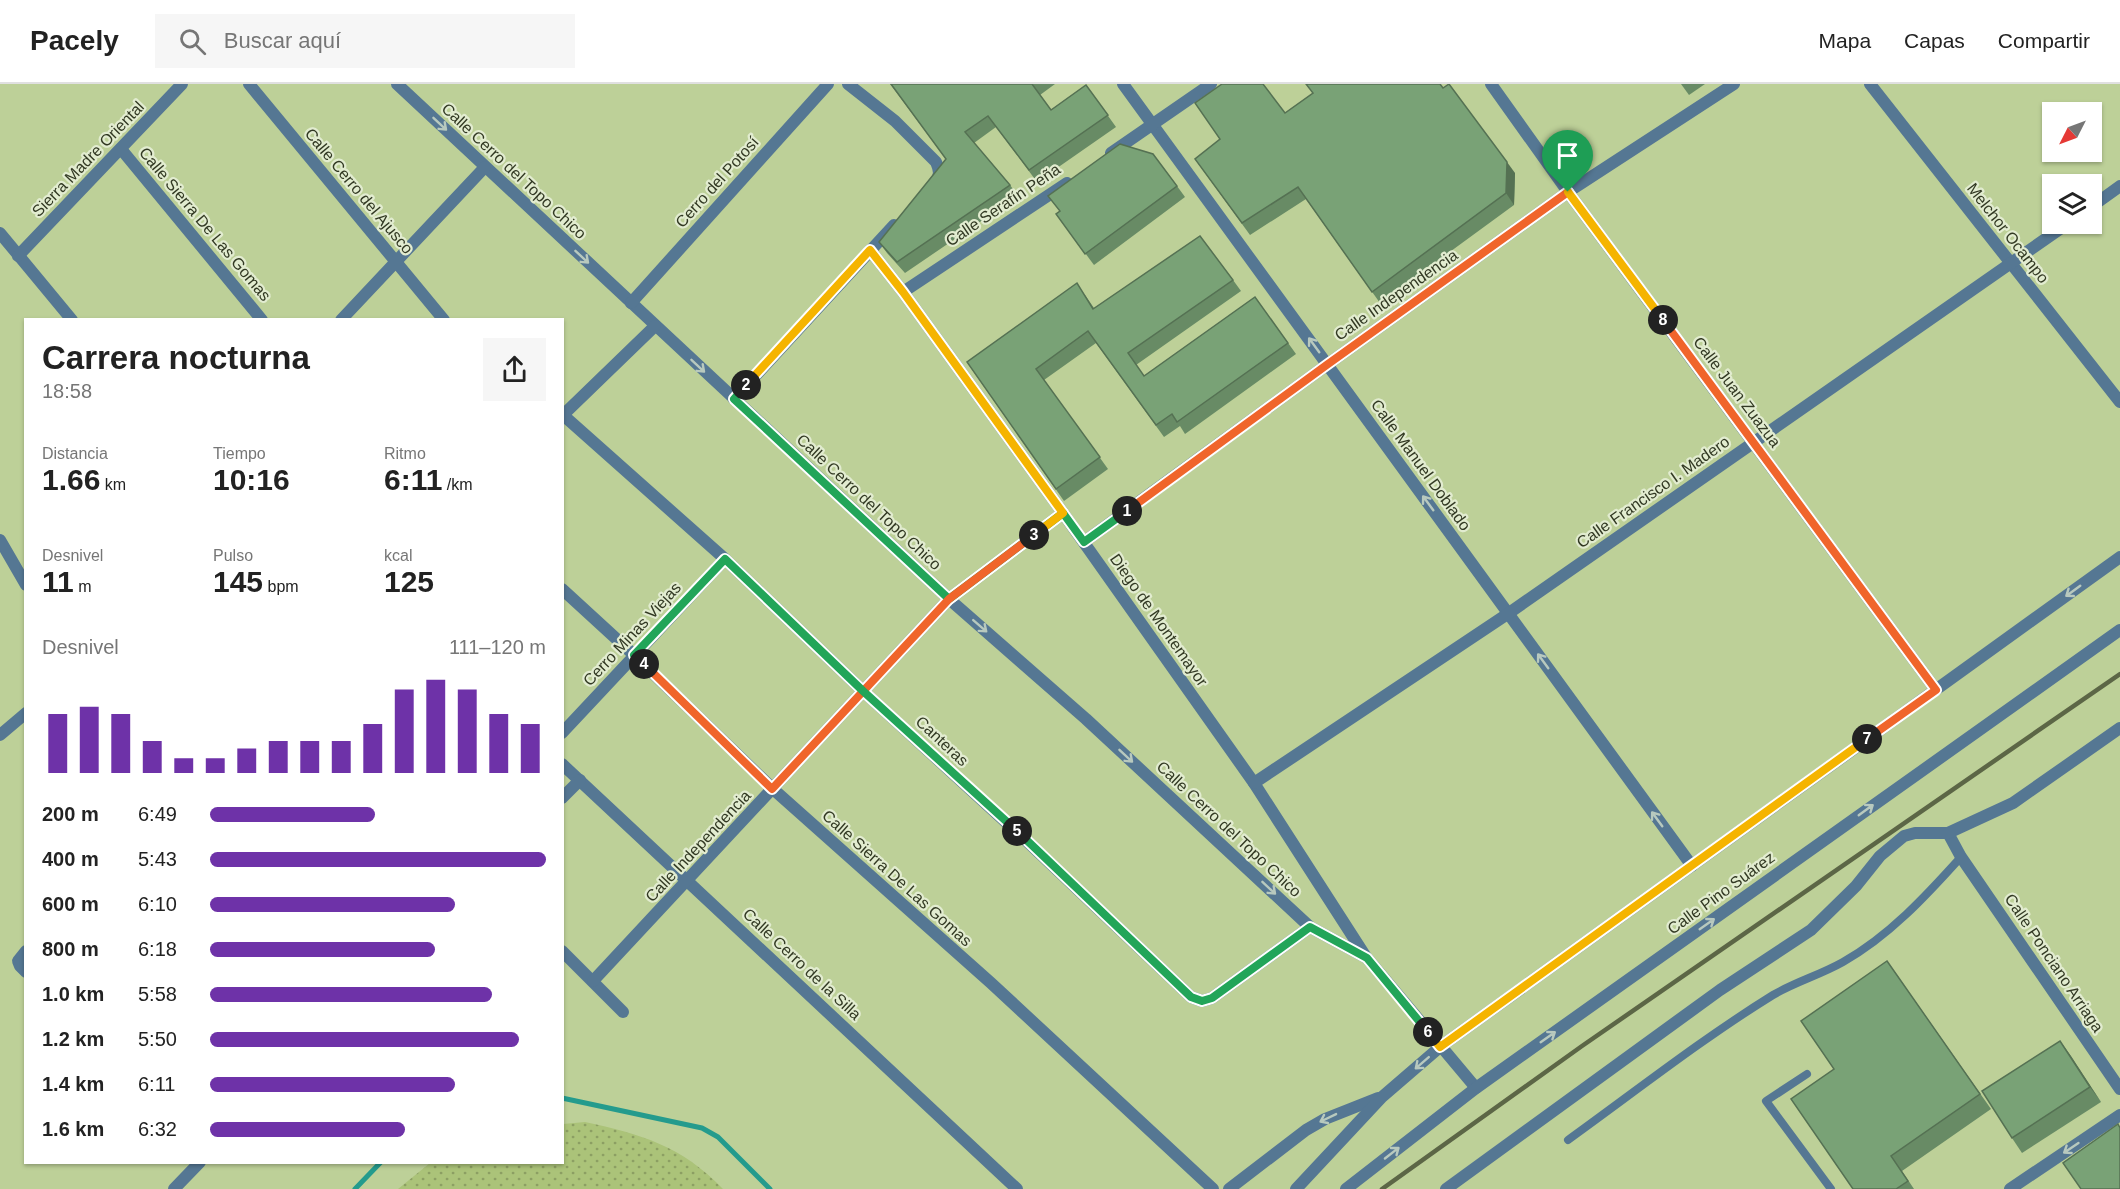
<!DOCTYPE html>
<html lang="es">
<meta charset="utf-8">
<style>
body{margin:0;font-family:Arial,sans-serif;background:#f6f6f6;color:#222;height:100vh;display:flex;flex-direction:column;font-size:22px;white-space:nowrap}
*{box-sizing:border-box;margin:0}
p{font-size:20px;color:#767676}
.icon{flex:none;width:33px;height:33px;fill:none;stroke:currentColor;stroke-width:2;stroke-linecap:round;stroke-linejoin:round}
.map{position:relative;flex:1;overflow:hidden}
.sheet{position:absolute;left:24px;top:234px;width:540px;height:846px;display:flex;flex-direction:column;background:#fff;border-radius:0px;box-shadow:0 2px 4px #0004}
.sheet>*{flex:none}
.needle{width:39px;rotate:228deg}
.buttons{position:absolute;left:2042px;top:18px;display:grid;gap:12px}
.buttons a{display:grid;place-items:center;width:60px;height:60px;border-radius:0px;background:#fff;box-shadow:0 2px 4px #0004;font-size:30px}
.pin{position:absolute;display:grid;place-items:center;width:51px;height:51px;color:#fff;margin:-62px -26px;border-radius:50% 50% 50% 0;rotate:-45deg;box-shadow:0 0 6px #0007}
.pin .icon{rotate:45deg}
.km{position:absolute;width:30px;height:30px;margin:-15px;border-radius:50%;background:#222;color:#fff;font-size:16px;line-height:30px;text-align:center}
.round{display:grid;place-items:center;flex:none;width:63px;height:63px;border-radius:0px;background:#f6f6f6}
.head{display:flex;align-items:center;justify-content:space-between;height:102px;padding:0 18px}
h1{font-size:33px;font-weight:600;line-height:45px}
.figures{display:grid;grid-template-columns:repeat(3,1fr);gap:9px;height:102px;padding:6px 18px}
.figures div{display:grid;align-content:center}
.figures b{font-size:30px;font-weight:600}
.figures small{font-size:16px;font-weight:400}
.figures p{font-size:16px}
.chart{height:168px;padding:12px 18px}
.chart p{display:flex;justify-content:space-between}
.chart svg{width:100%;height:108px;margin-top:6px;stroke:#6e32a8;stroke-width:6}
ul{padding:0 18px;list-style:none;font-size:20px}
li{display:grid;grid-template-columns:96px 72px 1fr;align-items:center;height:45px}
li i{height:15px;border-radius:8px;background:#6e32a8}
header{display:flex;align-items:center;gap:36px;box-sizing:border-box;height:84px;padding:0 30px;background:#fff;border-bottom:2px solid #e0e0e0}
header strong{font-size:28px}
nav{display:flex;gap:33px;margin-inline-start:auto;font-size:21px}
.search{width:420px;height:54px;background:#f6f6f6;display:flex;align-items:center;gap:15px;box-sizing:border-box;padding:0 21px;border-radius:0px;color:#767676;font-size:22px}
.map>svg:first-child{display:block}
.grass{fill:url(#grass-dots)}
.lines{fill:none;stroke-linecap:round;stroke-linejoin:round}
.stream{stroke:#249b8d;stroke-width:5}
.service{stroke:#557793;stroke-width:8}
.minor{stroke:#557793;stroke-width:12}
.rail{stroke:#5c6646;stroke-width:4.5}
.wall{fill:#688b65}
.shaded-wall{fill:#557153}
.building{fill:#79a276;stroke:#557153;stroke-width:1.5}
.oneway{stroke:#b8c9be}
.split-1-casing{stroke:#fff;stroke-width:12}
.split-2-casing{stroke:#fff;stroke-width:12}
.split-3-casing{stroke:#fff;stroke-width:12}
.split-4-casing{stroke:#fff;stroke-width:12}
.split-5-casing{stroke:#fff;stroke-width:12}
.split-6-casing{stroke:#fff;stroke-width:12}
.split-7-casing{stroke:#fff;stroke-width:12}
.split-8-casing{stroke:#fff;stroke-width:12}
.split-9-casing{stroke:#fff;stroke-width:12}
.split-1{stroke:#f0652b;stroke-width:8}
.split-2{stroke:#22a559;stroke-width:8}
.split-3{stroke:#f5b400;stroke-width:8}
.split-4{stroke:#f0652b;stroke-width:8}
.split-5{stroke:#22a559;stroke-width:8}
.split-6{stroke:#22a559;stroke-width:8}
.split-7{stroke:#f5b400;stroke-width:8}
.split-8{stroke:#f0652b;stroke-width:8}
.split-9{stroke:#f5b400;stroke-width:8}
.labels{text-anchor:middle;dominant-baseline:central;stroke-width:4.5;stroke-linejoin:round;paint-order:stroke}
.street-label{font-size:16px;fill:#323923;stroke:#e2ecd0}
</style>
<header>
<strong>Pacely</strong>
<div class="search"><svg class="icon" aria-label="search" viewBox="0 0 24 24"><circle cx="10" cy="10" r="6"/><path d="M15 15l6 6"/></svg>Buscar aquí</div>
<nav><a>Mapa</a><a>Capas</a><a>Compartir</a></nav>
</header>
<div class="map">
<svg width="2120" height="1105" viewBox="0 0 2120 1105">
<defs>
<pattern id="grass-dots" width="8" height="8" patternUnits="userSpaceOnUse" patternTransform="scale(1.5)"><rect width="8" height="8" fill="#abc379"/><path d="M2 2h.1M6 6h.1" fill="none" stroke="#8c9f63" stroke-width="1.8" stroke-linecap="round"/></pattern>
</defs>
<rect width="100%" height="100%" fill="#bdd098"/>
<path class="grass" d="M 585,1038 C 641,1050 682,1062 723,1105 L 398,1105 L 430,1079 L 562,1078 L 563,1040 Z"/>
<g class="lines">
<g class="stream">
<polyline points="562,1014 702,1044 718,1053 770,1105"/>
<polyline points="355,1105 381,1078"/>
</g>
<g class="service">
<polyline points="1807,990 1766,1017 1831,1105"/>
<path d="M 1568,1056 C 1636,1007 1702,955 1773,911 C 1795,898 1820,891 1843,878 C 1889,852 1926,812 1961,773"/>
</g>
<g class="minor">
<polyline points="249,0 444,236"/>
<polyline points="397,0 949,515 1086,635 1310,843 1367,874 1476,1004"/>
<path d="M 848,0 L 895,37 L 936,78 C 939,85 941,92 935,98"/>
<polyline points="1123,0 1692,782"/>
<polyline points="1491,0 1568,108 1936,606"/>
<polyline points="1870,0 2120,318"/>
<polyline points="121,65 262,236"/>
<polyline points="1111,69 1211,0"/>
<polyline points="2091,123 2120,102"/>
<polyline points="0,149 72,236"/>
<polyline points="870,166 903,208 1063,429 1254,699 1366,873"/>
<polyline points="18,172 182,0"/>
<polyline points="903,208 1067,99"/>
<polyline points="631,219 828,0"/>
<polyline points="341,236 485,83"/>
<polyline points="734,315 894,141"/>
<polyline points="563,331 725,475 863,607 1030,760 1191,913 1202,917 1212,914 1310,843"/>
<polyline points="562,332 655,242"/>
<polyline points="0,456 26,501"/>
<polyline points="1084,458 1328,280 1568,108 1734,0"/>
<polyline points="562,505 634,571 773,705 991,899 1213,1105"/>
<polyline points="562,649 725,475"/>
<polyline points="0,651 26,629"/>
<polyline points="562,680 1017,1105"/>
<polyline points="1254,699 1509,529 2067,140"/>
<polyline points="562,714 580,696"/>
<polyline points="1948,749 1961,773 2120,1005"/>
<polyline points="26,867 18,877 20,882 26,888"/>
<polyline points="562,867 623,928"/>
<polyline points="593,897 949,515 1063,429"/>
<polyline points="174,1105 200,1078"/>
<polyline points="1229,1105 1306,1046 1325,1035 1378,1014"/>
<polyline points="1296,1105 1382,1013 1440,963 2120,473"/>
<polyline points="1346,1105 1476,1004 2120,546"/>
<polyline points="1446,1105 1720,906 1811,846 1856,802 1880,772 1904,752 1915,749 1948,749 2013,719 2120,644"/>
<polyline points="2010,1105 2120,1031"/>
</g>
<polyline class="rail" points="1382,1105 1582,962 2120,590"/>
</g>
<g class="wall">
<polygon points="890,0 1055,0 1040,11 1051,26 1086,1 1116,43 1037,98 996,43 974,59 1010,101 1018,112 905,189 887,169 879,158 946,75"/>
<polygon points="1681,0 1705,0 1689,11"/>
<polygon points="1285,29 1515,89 1514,121 1380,219 1306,115 1250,151 1195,75"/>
<polygon points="1177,102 1185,113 1094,181 1056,130 1059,128"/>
<polygon points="1233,196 1241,207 1136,281 1144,292 1255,213 1296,270 1185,350 1180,342 1164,353 1096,259 1044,296 1108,385 1064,417 967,278 1085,211 1094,224"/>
<polygon points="1887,877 1991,1025 1902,1087 1914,1105 1853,1105 1834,985"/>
<polygon points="2060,957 2101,1018 2022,1069 2012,1054"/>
</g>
<g class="shaded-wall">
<polygon points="1507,78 1515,89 1514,121 1506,109"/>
<polygon points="2060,957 2071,972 2101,1018 2090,1003"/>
</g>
<g class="building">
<polygon points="891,0 1032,0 1051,26 1086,1 1108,31 1029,86 988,32 965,48 1010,101 897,178 879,158 946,75"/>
<polygon points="1222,0 1263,0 1285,29 1313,9 1306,0 1440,0 1443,4 1449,0 1507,78 1506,109 1372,208 1298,103 1242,139 1195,75 1220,55 1195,19"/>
<polygon points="1120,60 1153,70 1177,102 1085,170 1056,130 1060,127 1048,112"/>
<polygon points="1200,152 1233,196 1128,269 1144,292 1255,213 1288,259 1177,338 1172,330 1156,341 1088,247 1036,285 1100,373 1056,405 967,278 1077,199 1093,225"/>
<polygon points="1887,877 1980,1010 1891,1072 1908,1097 1896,1105 1853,1105 1791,1015 1834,985 1801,937"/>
<polygon points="2060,957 2090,1003 2012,1054 1982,1007"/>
<polygon points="2118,1040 2120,1044 2120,1105 2081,1105 2063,1079"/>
</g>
<defs><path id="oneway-shaft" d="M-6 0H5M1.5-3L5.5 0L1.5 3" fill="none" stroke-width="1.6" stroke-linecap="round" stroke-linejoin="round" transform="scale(1.5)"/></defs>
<g class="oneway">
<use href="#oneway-shaft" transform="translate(440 40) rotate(43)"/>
<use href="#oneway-shaft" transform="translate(582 173) rotate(43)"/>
<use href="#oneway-shaft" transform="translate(1314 261) rotate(-126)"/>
<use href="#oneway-shaft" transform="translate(698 282) rotate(43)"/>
<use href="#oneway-shaft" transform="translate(1428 419) rotate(-126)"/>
<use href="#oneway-shaft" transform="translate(2073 507) rotate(144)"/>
<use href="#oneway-shaft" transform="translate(980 542) rotate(41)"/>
<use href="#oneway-shaft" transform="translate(1543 577) rotate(-126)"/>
<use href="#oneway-shaft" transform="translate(1126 672) rotate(43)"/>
<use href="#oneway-shaft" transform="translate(1866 726) rotate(-36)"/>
<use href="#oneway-shaft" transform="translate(1657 735) rotate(-126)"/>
<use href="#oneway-shaft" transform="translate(1269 804) rotate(43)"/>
<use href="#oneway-shaft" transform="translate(1707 840) rotate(-35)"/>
<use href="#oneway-shaft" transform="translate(1548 953) rotate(-35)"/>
<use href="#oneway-shaft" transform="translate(1422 979) rotate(139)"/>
<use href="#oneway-shaft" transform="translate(1328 1034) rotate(154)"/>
<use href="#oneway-shaft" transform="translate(2071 1064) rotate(146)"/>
<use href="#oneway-shaft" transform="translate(1392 1069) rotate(-38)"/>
</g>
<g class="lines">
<defs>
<polyline id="split-1" points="1127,427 1328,280 1568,108"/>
<polyline id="split-2" points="746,301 734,315 949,515 1063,429 1084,458 1127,427"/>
<polyline id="split-3" points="746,301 870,166 903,208 1063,429 1034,451"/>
<polyline id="split-4" points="644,580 772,705 949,515 1034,451"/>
<polyline id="split-5" points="644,580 634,571 725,475 863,607 1017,747"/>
<polyline id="split-6" points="1017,747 1191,913 1202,917 1212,914 1310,843 1367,874 1428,948"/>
<polyline id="split-7" points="1428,948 1440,963 1867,655"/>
<polyline id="split-8" points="1663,236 1936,606 1867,655"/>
<polyline id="split-9" points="1568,108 1663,236"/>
</defs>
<use href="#split-1" class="split-1-casing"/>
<use href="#split-2" class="split-2-casing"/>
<use href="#split-3" class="split-3-casing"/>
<use href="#split-4" class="split-4-casing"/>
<use href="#split-5" class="split-5-casing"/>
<use href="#split-6" class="split-6-casing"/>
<use href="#split-7" class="split-7-casing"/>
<use href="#split-8" class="split-8-casing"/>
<use href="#split-9" class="split-9-casing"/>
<use href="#split-1" class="split-1"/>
<use href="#split-2" class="split-2"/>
<use href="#split-3" class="split-3"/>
<use href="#split-4" class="split-4"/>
<use href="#split-5" class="split-5"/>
<use href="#split-6" class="split-6"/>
<use href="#split-7" class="split-7"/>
<use href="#split-8" class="split-8"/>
<use href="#split-9" class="split-9"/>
</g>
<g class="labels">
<g class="street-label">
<text transform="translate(88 75) rotate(-46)">Sierra Madre Oriental</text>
<text transform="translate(514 87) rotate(43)">Calle Cerro del Topo Chico</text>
<text transform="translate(717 98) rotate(-48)">Cerro del Potosí</text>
<text transform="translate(359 107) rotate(50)">Calle Cerro del Ajusco</text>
<text transform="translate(1003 121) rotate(-34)">Calle Serafín Peña</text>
<text transform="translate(205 140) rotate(50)">Calle Sierra De Las Gomas</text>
<text transform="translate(2008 149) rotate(52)">Melchor Ocampo</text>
<text transform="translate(1396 211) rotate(-35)">Calle Independencia</text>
<text transform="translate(1737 308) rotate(53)">Calle Juan Zuazua</text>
<text transform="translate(1421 381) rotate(54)">Calle Manuel Doblado</text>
<text transform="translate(1653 408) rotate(-35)">Calle Francisco I. Madero</text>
<text transform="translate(869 418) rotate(43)">Calle Cerro del Topo Chico</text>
<text transform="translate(1159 536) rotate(55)">Diego de Montemayor</text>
<text transform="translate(632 550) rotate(-47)">Cerro Minas Viejas</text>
<text transform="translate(942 657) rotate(43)">Canteras</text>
<text transform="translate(1229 745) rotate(43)">Calle Cerro del Topo Chico</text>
<text transform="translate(698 762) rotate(-47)">Calle Independencia</text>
<text transform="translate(897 794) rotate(42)">Calle Sierra De Las Gomas</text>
<text transform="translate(1721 809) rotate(-36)">Calle Pino Suárez</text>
<text transform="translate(2054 879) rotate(56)">Calle Ponciano Arriaga</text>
<text transform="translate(802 880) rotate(43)">Calle Cerro de la Silla</text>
</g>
</g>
</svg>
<div class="buttons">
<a><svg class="needle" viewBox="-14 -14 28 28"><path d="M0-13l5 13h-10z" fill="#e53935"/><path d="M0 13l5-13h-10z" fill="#767676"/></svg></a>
<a><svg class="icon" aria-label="layers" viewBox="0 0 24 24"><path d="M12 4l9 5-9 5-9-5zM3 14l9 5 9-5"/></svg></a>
</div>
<div class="pin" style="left:1568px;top:108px;background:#1e9e55"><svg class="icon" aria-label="arrive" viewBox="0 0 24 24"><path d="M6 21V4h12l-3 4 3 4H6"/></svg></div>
<b class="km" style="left:1127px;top:427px">1</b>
<b class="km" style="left:746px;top:301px">2</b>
<b class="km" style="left:1034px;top:451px">3</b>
<b class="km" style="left:644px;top:580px">4</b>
<b class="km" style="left:1017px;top:747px">5</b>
<b class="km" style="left:1428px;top:948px">6</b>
<b class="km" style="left:1867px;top:655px">7</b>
<b class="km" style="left:1663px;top:236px">8</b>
<section class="sheet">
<div class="head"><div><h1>Carrera nocturna</h1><p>18:58</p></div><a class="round"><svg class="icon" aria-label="share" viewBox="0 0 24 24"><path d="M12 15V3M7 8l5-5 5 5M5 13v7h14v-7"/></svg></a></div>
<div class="figures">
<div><p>Distancia</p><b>1.66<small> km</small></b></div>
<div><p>Tiempo</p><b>10:16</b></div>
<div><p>Ritmo</p><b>6:11<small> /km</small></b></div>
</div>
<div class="figures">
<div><p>Desnivel</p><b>11<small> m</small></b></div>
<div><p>Pulso</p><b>145<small> bpm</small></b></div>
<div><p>kcal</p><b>125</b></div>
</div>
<div class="chart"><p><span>Desnivel</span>111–120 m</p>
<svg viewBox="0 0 160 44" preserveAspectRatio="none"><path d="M5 44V20M15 44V17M25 44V20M35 44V31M45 44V38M55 44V38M65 44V34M75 44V31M85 44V31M95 44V31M105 44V24M115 44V10M125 44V6M135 44V10M145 44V20M155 44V24"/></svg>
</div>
<ul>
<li><b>200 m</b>6:49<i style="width:49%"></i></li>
<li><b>400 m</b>5:43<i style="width:100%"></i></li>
<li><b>600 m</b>6:10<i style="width:73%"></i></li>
<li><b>800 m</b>6:18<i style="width:67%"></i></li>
<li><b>1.0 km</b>5:58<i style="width:84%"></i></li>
<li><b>1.2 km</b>5:50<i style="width:92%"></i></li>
<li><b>1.4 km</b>6:11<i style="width:73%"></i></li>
<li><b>1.6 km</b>6:32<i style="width:58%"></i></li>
</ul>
</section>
</div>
